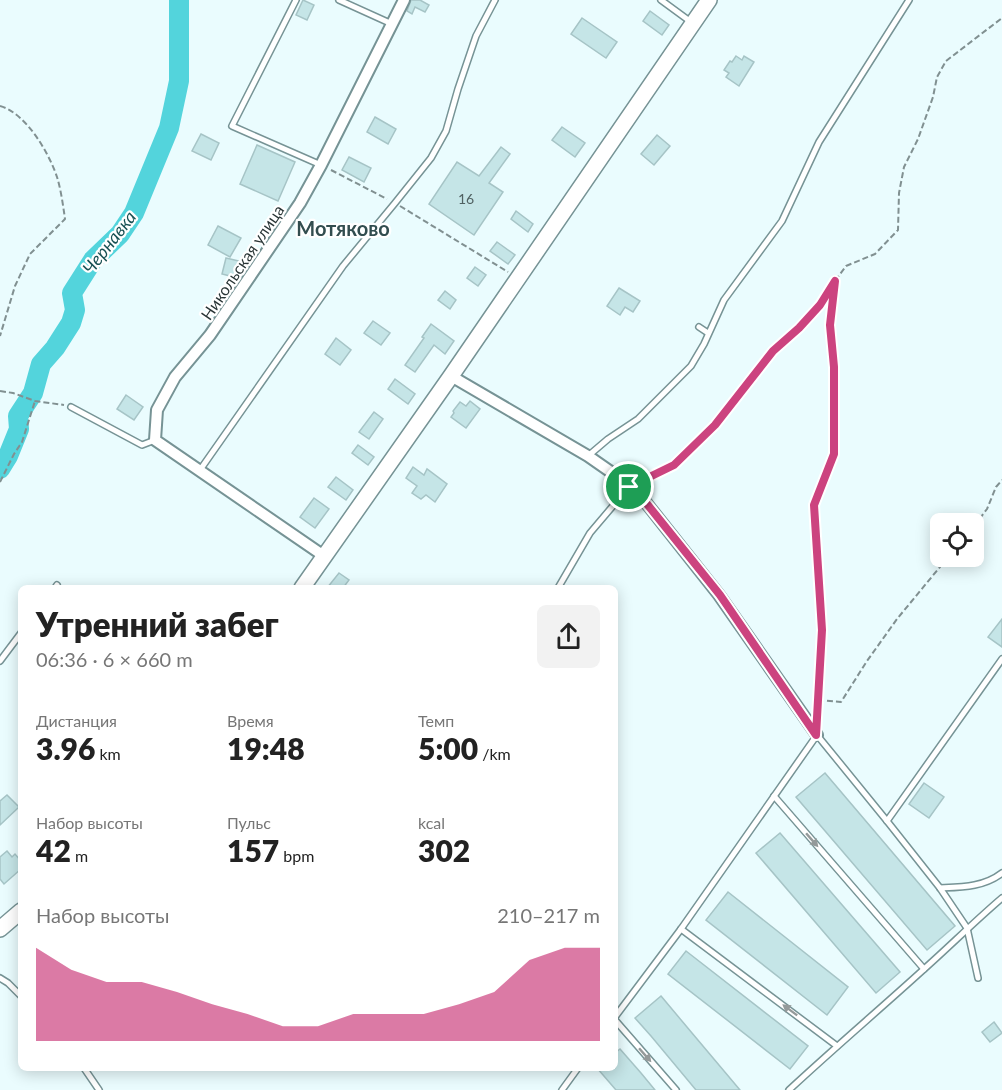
<!DOCTYPE html>
<html lang="ru">
<meta charset="utf-8">
<style>
body{margin:0;font-family:Lato,sans-serif;background:#f2f2f2;color:#222;height:100vh;display:flex;flex-direction:column;font-size:22px;white-space:nowrap}
*{box-sizing:border-box;margin:0}
p{font-size:20px;color:#767676}
.icon{flex:none;width:33px;height:33px;fill:none;stroke:currentColor;stroke-width:2;stroke-linecap:round;stroke-linejoin:round}
.map{position:relative;flex:1;overflow:hidden}
.details{position:absolute;left:18px;top:585px;width:600px;height:486px;display:flex;flex-direction:column;background:#fff;border-radius:9px;box-shadow:0 3px 15px #0003}
.details>*{flex:none}
.fabs{position:absolute;left:930px;top:513px;display:grid;gap:12px}
.fabs a{display:grid;place-items:center;width:54px;height:54px;border-radius:9px;background:#fff;box-shadow:0 3px 15px #0003;font-size:30px}
.pin{position:absolute;display:grid;place-items:center;width:51px;height:51px;color:#fff;margin:-26px;border:3px solid #fff;border-radius:50%;box-shadow:0 2px 6px #0007}
.round{display:grid;place-items:center;flex:none;width:63px;height:63px;border-radius:9px;background:#f2f2f2}
.headline{display:flex;align-items:center;justify-content:space-between;height:102px;padding:0 18px}
h1{font-size:33px;font-weight:800;line-height:45px}
.metrics{display:grid;grid-template-columns:repeat(3,1fr);gap:9px;height:102px;padding:6px 18px}
.metrics div{display:grid;align-content:center}
.metrics b{font-size:30px;font-weight:800}
.metrics small{font-size:16px;font-weight:400}
.metrics p{font-size:16px}
.chart{height:168px;padding:12px 18px}
.chart p{display:flex;justify-content:space-between}
.chart svg{width:100%;height:108px;margin-top:6px;fill:#cc437f;opacity:.7}
.map>svg:first-child{display:block}
.lines{fill:none;stroke-linecap:round;stroke-linejoin:round}
.river{stroke:#53d4dc;stroke-width:20}
.building{fill:#c5e5e7;stroke:#a6c4c6;stroke-width:1.5}
.service-casing{stroke:#769395;stroke-width:8}
.minor-casing{stroke:#769395;stroke-width:14}
.secondary-casing{stroke:#769395;stroke-width:18}
.path{stroke:#819091;stroke-width:2;stroke-dasharray:6 3;stroke-linecap:butt}
.service{stroke:#fff;stroke-width:5}
.minor{stroke:#fff;stroke-width:10}
.secondary{stroke:#fff;stroke-width:15}
.oneway{fill:#949a9a}
.route-casing{stroke:#fff;stroke-width:12}
.route{stroke:#cc437f;stroke-width:8}
.labels{text-anchor:middle;dominant-baseline:central;stroke-width:4.5;stroke-linejoin:round;paint-order:stroke}
.number-label{font-size:14px;fill:#506162}
.street-label{font-size:16px;fill:#293536;stroke:#fff}
.water-label{font-size:18px;font-style:italic;fill:#195154;stroke:#fff}
.quarter-label{font-size:20px;font-weight:bold;fill:#324d4f;stroke:#fff}
</style>
<div class="map">
<svg width="1002" height="1090" viewBox="0 0 1002 1090">
<rect width="100%" height="100%" fill="#eafcfe"/>
<g class="lines">
<polyline class="river" points="0,469 8,456 19,429 18,416 33,393 41,364 55,348 71,323 75,310 72,293 93,260 120,234 134,213 169,128 179,81 179,0"/>
</g>
<g class="building">
<polygon points="303,0 314,5 307,20 296,15"/>
<polygon points="411,0 420,0 429,5 425,12 415,7 412,14 407,11"/>
<polygon points="650,11 669,25 662,35 643,21"/>
<polygon points="582,18 617,42 606,58 571,34"/>
<polygon points="736,56 742,60 744,56 754,62 739,86 726,77 729,73 724,70 730,61 732,62"/>
<polygon points="375,117 396,129 388,144 367,132"/>
<polygon points="562,127 585,143 575,157 552,140"/>
<polygon points="201,134 219,143 211,160 192,151"/>
<polygon points="657,135 670,146 654,165 641,154"/>
<polygon points="257,145 295,162 278,201 240,184"/>
<polygon points="501,147 510,154 489,183 503,192 474,235 429,204 457,162 479,176"/>
<polygon points="349,157 371,168 364,182 342,170"/>
<polygon points="516,211 533,224 528,232 511,219"/>
<polygon points="218,226 241,238 230,257 208,245"/>
<polygon points="497,242 515,255 508,264 490,251"/>
<polygon points="226,258 239,261 234,277 222,274"/>
<polygon points="475,267 486,275 478,286 467,278"/>
<polygon points="619,288 640,301 633,312 625,307 620,315 607,306"/>
<polygon points="445,291 456,300 450,309 438,300"/>
<polygon points="373,321 390,333 381,345 364,333"/>
<polygon points="431,324 454,341 445,354 434,345 415,372 405,365 424,338 422,337"/>
<polygon points="336,338 351,350 340,365 325,354"/>
<polygon points="395,379 415,394 408,404 388,389"/>
<polygon points="126,395 143,407 134,420 117,409"/>
<polygon points="470,401 480,409 466,428 451,417 454,413 453,411 460,402 466,406"/>
<polygon points="374,412 383,419 369,439 359,432"/>
<polygon points="358,445 374,457 368,465 352,453"/>
<polygon points="413,467 424,475 427,469 447,484 435,502 426,495 421,499 412,493 417,486 406,478"/>
<polygon points="336,477 353,490 346,500 328,487"/>
<polygon points="314,498 329,509 315,528 300,517"/>
<polygon points="339,573 349,580 343,588 327,588"/>
<polygon points="1002,619 1002,647 988,637"/>
<polygon points="825,773 955,926 927,950 796,797"/>
<polygon points="924,783 944,797 929,818 909,804"/>
<polygon points="7,795 19,807 0,825 0,801"/>
<polygon points="780,833 900,972 876,993 756,853"/>
<polygon points="7,851 12,857 15,854 21,861 21,869 4,884 0,879 0,857"/>
<polygon points="728,892 848,987 827,1015 706,920"/>
<polygon points="686,951 808,1046 790,1069 668,974"/>
<polygon points="661,996 692,1033 740,1090 696,1090 651,1036 635,1018"/>
<polygon points="994,1022 1002,1033 990,1042 982,1032"/>
<polygon points="620,1049 641,1073 655,1090 616,1090 597,1068 615,1068 615,1053"/>
</g>
<g class="lines">
<defs>
<g id="service">
<polyline points="296,0 232,126 321,165"/>
<polyline points="339,0 392,24"/>
<polyline points="661,0 691,22"/>
<polyline points="699,327 708,333"/>
<polyline points="71,407 142,445 155,440"/>
<polyline points="588,456 608,439 638,419 691,366 704,344 724,300 782,221 819,142 909,0"/>
<polyline points="200,470 343,266 395,203 431,158 446,131 458,89 476,36 495,0"/>
<polyline points="55,588 57,585"/>
<polyline points="558,588 590,533 629,487"/>
<polyline points="0,661 21,633"/>
<polyline points="774,796 924,969"/>
<polyline points="887,821 1002,659"/>
<path d="M 940,888 C 962,887 984,887 1002,873"/>
<polyline points="681,929 837,1046"/>
<polyline points="0,978 8,983 21,996"/>
<polyline points="615,1017 681,929 817,735 887,821 940,888 967,928 978,978"/>
<polyline points="615,1020 676,1090"/>
<polyline points="84,1068 99,1090"/>
<polyline points="562,1090 578,1068"/>
<path d="M 789,1090 C 833,1049 879,1010 923,970 C 950,946 975,921 1002,898"/>
</g>
<g id="minor">
<polyline points="451,376 588,456 621,479 647,504 719,595 817,735"/>
<polyline points="324,556 155,440 157,410 175,377 210,335 300,203 321,165 404,0"/>
</g>
<g id="secondary">
<polyline points="302,588 451,376 709,0"/>
<polyline points="0,929 21,911"/>
</g>
</defs>
<use href="#service" class="service-casing"/>
<use href="#minor" class="minor-casing"/>
<use href="#secondary" class="secondary-casing"/>
<g class="path">
<path d="M 0,106 C 26,113 49,153 57,177 C 61,190 63,205 65,219 L 30,254 L 15,286 L 0,336"/>
<polyline points="331,170 387,199"/>
<polyline points="400,206 508,272"/>
<polyline points="0,391 13,393 35,401 64,405"/>
<polyline points="0,482 14,454 22,442 35,401"/>
<polyline points="640,482 674,465 715,425 773,351 799,328 820,305 834,282"/>
<polyline points="974,526 987,509 996,487 1002,480"/>
<polyline points="818,700 841,702 867,661 897,619 949,556"/>
<polyline points="817,717 822,630 814,505 834,454 833,367 830,325 835,281 846,266 875,254 898,230 899,193 904,167 918,139 933,97 937,77 946,61 1002,18"/>
</g>
<use href="#service" class="service"/>
<use href="#minor" class="minor"/>
<use href="#secondary" class="secondary"/>
</g>
<defs><path id="oneway-solid" d="M-6-.8H1V-3.2L6.5 0L1 3.2V.8H-6Z" transform="scale(1.5)"/></defs>
<g class="oneway">
<use href="#oneway-solid" transform="translate(812 840) rotate(49)"/>
<use href="#oneway-solid" transform="translate(790 1010) rotate(-143)"/>
<use href="#oneway-solid" transform="translate(645 1055) rotate(49)"/>
</g>
<g class="lines">
<defs>
<polygon id="route" points="835,281 830,325 834,367 834,454 814,505 822,630 816,735 720,595 647,504 629,487 674,465 715,425 773,351 799,328 820,305"/>
</defs>
<use href="#route" class="route-casing"/>
<use href="#route" class="route"/>
</g>
<g class="labels">
<g class="number-label">
<text x="466" y="198">16</text>
</g>
<g class="street-label">
<text transform="translate(242 262) rotate(-56)">Никольская улица</text>
</g>
<g class="water-label">
<text transform="translate(109 242) rotate(-52)">Чернавка</text>
</g>
<g class="quarter-label">
<text x="343" y="228">Мотяково</text>
</g>
</g>
</svg>
<div class="fabs">
<a><svg class="icon" aria-label="locate" viewBox="0 0 24 24"><circle cx="12" cy="12" r="6"/><path d="M12 2v4M12 18v4M2 12h4M18 12h4"/></svg></a>
</div>
<div class="pin" style="left:629px;top:487px;background:#1e9e55"><svg class="icon" aria-label="arrive" viewBox="0 0 24 24"><path d="M6 21V4h12l-3 4 3 4H6"/></svg></div>
<section class="details">
<div class="headline"><div><h1>Утренний забег</h1><p>06:36 · 6 × 660 m</p></div><a class="round"><svg class="icon" aria-label="share" viewBox="0 0 24 24"><path d="M12 15V3M7 8l5-5 5 5M5 13v7h14v-7"/></svg></a></div>
<div class="metrics">
<div><p>Дистанция</p><b>3.96<small> km</small></b></div>
<div><p>Время</p><b>19:48</b></div>
<div><p>Темп</p><b>5:00<small> /km</small></b></div>
</div>
<div class="metrics">
<div><p>Набор высоты</p><b>42<small> m</small></b></div>
<div><p>Пульс</p><b>157<small> bpm</small></b></div>
<div><p>kcal</p><b>302</b></div>
</div>
<div class="chart"><p><span>Набор высоты</span>210–217 m</p>
<svg viewBox="0 0 160 44" preserveAspectRatio="none"><path d="M0 44V6L10 15L20 20L30 20L40 24L50 29L60 33L70 38L80 38L90 33L100 33L110 33L120 29L130 24L140 11L150 6L160 6V44z"/></svg>
</div>
</section>
</div>
